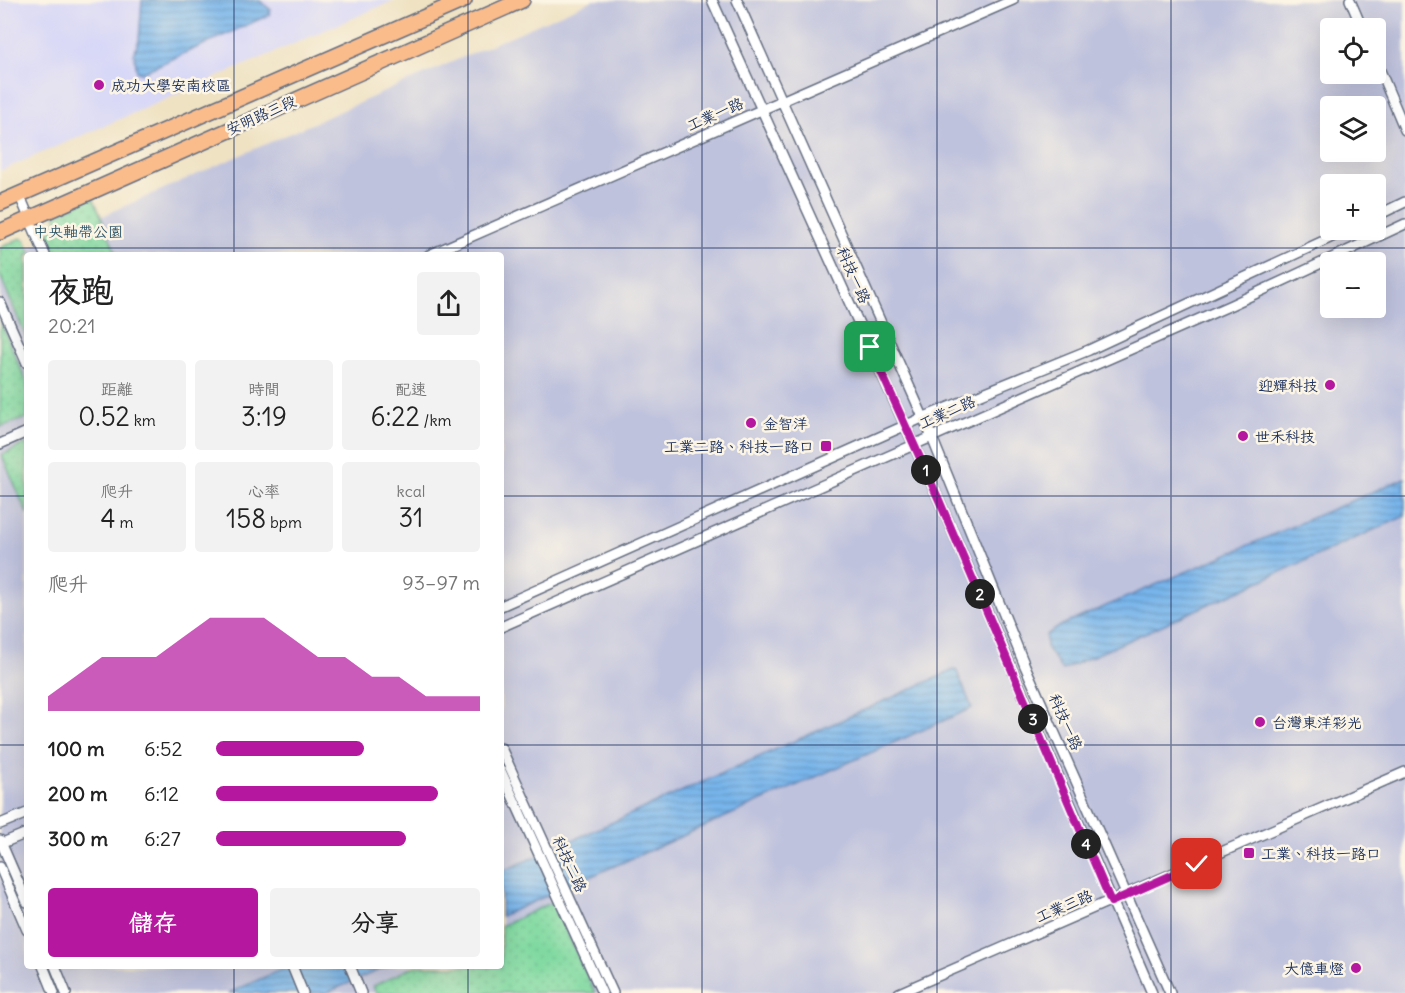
<!DOCTYPE html>
<html lang="zh-TW">
<meta charset="utf-8">
<style>
body{margin:0;font-family:Delius,"LXGW WenKai TC",sans-serif;background:#f2f2f2;color:#222;height:100vh;display:flex;flex-direction:column;font-size:22px;white-space:nowrap}
*{box-sizing:border-box;margin:0}
p{font-size:20px;color:#767676}
.icon{flex:none;width:33px;height:33px;fill:none;stroke:currentColor;stroke-width:2;stroke-linecap:round;stroke-linejoin:round}
.map{position:relative;flex:1;overflow:hidden}
.panel{position:absolute;left:24px;top:252px;width:480px;height:717px;display:flex;flex-direction:column;background:#fff;border-radius:6px;box-shadow:0 6px 24px #0002}
.panel>*{flex:none}
.tools{position:absolute;left:1320px;top:18px;display:grid;gap:12px}
.tools a{display:grid;place-items:center;width:66px;height:66px;border-radius:6px;background:#fff;box-shadow:0 6px 24px #0002;font-size:30px}
.pin{position:absolute;display:grid;place-items:center;width:51px;height:51px;color:#fff;margin:-26px;border-radius:12px;box-shadow:0 3px 9px #0006}
.km{position:absolute;width:30px;height:30px;margin:-15px;border-radius:50%;background:#222;color:#fff;font-size:16px;line-height:30px;text-align:center}
.round{display:grid;place-items:center;flex:none;width:63px;height:63px;border-radius:6px;background:#f2f2f2}
.headline{display:flex;align-items:center;justify-content:space-between;height:102px;padding:0 24px}
h1{font-size:33px;font-weight:600;line-height:45px}
.metrics{display:grid;grid-template-columns:repeat(3,1fr);gap:9px;height:102px;padding:6px 24px}
.metrics div{display:grid;align-content:center;border-radius:6px;background:#f2f2f2;text-align:center}
.metrics b{font-size:26px;font-weight:600}
.metrics small{font-size:16px;font-weight:400}
.metrics p{font-size:16px}
.chart{height:168px;padding:12px 24px}
.chart p{display:flex;justify-content:space-between}
.chart svg{width:100%;height:108px;margin-top:6px;fill:#b5179e;opacity:.7}
.button{display:flex;gap:12px;margin-top:auto;padding:12px 24px}
.button a{flex:1;height:69px;border-radius:6px;background:#b5179e;color:#fff;font-size:24px;font-weight:600;line-height:69px;text-align:center}
.button a+a{background:#f2f2f2;color:#222}
ul{padding:0 24px;list-style:none;font-size:20px}
li{display:grid;grid-template-columns:96px 72px 1fr;align-items:center;height:45px}
li i{height:15px;border-radius:8px;background:#b5179e}
.map>svg:first-child{display:block}
.built{fill:#d7d7f8}
.industrial{fill:#bfc2dd;fill-rule:evenodd}
.green{fill:url(#green-dots);stroke:#4d847f;stroke-width:1.5}
.water{fill:url(#water-rules);stroke:#4a72a4;stroke-width:1.5}
.lines{fill:none;stroke-linecap:round;stroke-linejoin:round}
.minor-casing{stroke:#656e81;stroke-width:12}
.primary-casing{stroke:#656e81;stroke-width:18}
.minor{stroke:#fff;stroke-width:9}
.primary{stroke:#fabc8b;stroke-width:15}
.route-casing{stroke:#fff;stroke-width:12}
.route{stroke:#b5179e;stroke-width:8}
.grid{fill:none;stroke:#1b2f5e;stroke-width:1.5;stroke-opacity:0.55}
.poi-dot{fill:#b5179e;stroke:#fcf5e5;stroke-width:2}
.labels{text-anchor:middle;dominant-baseline:central;stroke-width:5;stroke-linejoin:round;paint-order:stroke}
.poi-label{font-size:15px;fill:#1b2f5e;stroke:#fcf5e5;text-anchor:start}
.street-label{font-size:15px;fill:#1b2f5e;stroke:#fcf5e5}
.park-label{font-size:15px;fill:#345a6e;stroke:#fcf5e5}
</style>
<div class="map">
<svg width="1405" height="993" viewBox="0 0 1405 993">
<defs>
<pattern id="green-dots" width="8" height="8" patternUnits="userSpaceOnUse" patternTransform="scale(1.5)"><rect width="8" height="8" fill="#7fd9a0"/><path d="M2 2h.1M6 6h.1" fill="none" stroke="#6dbb8c" stroke-width="1.8" stroke-linecap="round"/></pattern>
<pattern id="water-rules" width="6" height="5" patternUnits="userSpaceOnUse" patternTransform="scale(1.5)"><rect width="6" height="5" fill="#78b5eb"/><path d="M0 2.5h6" fill="none" stroke="#6294c2"/></pattern>
</defs>
<rect width="100%" height="100%" fill="#fcf5e5"/>
<filter id="ink" filterUnits="userSpaceOnUse"><feTurbulence type="fractalNoise" baseFrequency=".0167" numOctaves="2"/><feDisplacementMap in="SourceGraphic" scale="12" xChannelSelector="R" yChannelSelector="G"/><feConvolveMatrix kernelMatrix="1 2 1 2 8 2 1 2 1" color-interpolation-filters="sRGB"/></filter>
<filter id="wash" filterUnits="userSpaceOnUse"><feTurbulence type="fractalNoise" baseFrequency=".008" numOctaves="4" result="noise"/><feDisplacementMap in="SourceGraphic" scale="24" xChannelSelector="R" yChannelSelector="G"/><feGaussianBlur stdDeviation="1.35" result="paint"/><feColorMatrix in="noise" values="0 0 0 0 0 0 0 0 0 0 0 0 0 0 0 0 0 1.4 0 .05"/><feComposite in="paint" operator="in"/></filter>
<g filter="url(#wash)">
<rect width="100%" height="100%" fill="#efe2c2"/>
<polygon class="built" points="0,0 395,0 0,171"/>
<path class="industrial" d="M 593,0 L 1405,0 L 1405,993 L 0,993 L 0,261 ZM 1330,28 L 1376,28 L 1376,74 L 1330,74 ZM 1330,106 L 1376,106 L 1376,152 L 1330,152 ZM 1330,184 L 1376,184 L 1376,230 L 1330,230 ZM 27,255 L 501,255 L 501,966 L 27,966 ZM 1330,262 L 1376,262 L 1376,308 L 1330,308 Z"/>
<g class="green">
<polygon points="93,197 117,255 56,255 48,234 57,220 55,215"/>
<polygon points="20,238 25,240 31,255 27,255 27,339 0,275 0,248"/>
<polygon points="0,321 27,383 27,418 0,427"/>
<polygon points="27,443 27,514 2,455"/>
<polygon points="553,902 595,993 376,993 373,986 415,966 501,966 501,926"/>
</g>
<g class="water">
<polygon points="142,0 259,0 271,10 269,15 141,73 137,72 134,53 139,40"/>
<polygon points="1405,478 1405,516 1062,670 1046,647 1046,635 1062,625"/>
<polygon points="956,669 972,708 501,916 501,872"/>
<polygon points="289,966 388,966 326,993 229,993"/>
</g>
</g>
<g filter="url(#ink)">
<g class="lines">
<defs>
<g id="minor">
<polyline points="712,0 939,500 1152,993"/>
<polyline points="737,0 931,435 1025,666 1170,993"/>
<polyline points="1350,0 1362,28"/>
<polyline points="1376,61 1405,130"/>
<polyline points="19,194 45,255"/>
<polyline points="1376,216 1405,202"/>
<polyline points="429,255 1013,0"/>
<polyline points="0,302 27,363"/>
<polyline points="0,444 27,432"/>
<polyline points="501,606 922,418 1089,350 1347,230"/>
<polyline points="501,627 1231,305 1405,224"/>
<polyline points="501,748 613,993"/>
<polyline points="501,771 602,993"/>
<polyline points="0,824 27,813"/>
<polyline points="0,840 27,902"/>
<polyline points="0,844 27,833"/>
<polyline points="0,867 27,930"/>
<polyline points="43,966 54,993"/>
<polyline points="55,966 66,993"/>
<polyline points="292,966 303,993"/>
<polyline points="350,966 361,993"/>
<polyline points="899,993 1405,772"/>
</g>
<g id="primary">
<polyline points="0,203 464,0"/>
<polyline points="0,232 522,0"/>
</g>
</defs>
<use href="#minor" class="minor-casing"/>
<use href="#primary" class="primary-casing"/>
<use href="#minor" class="minor"/>
<use href="#primary" class="primary"/>
</g>
</g>
<g class="lines" filter="url(#ink)">
<defs>
<polyline id="route" points="870,347 939,500 1111,902 1197,864"/>
</defs>
<use href="#route" class="route-casing"/>
<use href="#route" class="route"/>
</g>
<path class="grid" d="M 234,0 L 234,255M 468,0 L 468,255M 702,0 L 702,993M 937,0 L 937,993M 1171,0 L 1171,993M 0,248 L 1405,248M 0,496 L 27,496M 501,496 L 1405,496M 0,745 L 27,745M 501,745 L 1405,745M 234,966 L 234,993M 468,966 L 468,993"/>
<g class="poi-dot">
<circle cx="99" cy="85" r="6"/>
<circle cx="1330" cy="385" r="6"/>
<circle cx="751" cy="423" r="6"/>
<circle cx="1243" cy="436" r="6"/>
<rect x="820" y="440" width="12" height="12" rx="3"/>
<circle cx="1260" cy="722" r="6"/>
<rect x="1243" y="847" width="12" height="12" rx="3"/>
<circle cx="1356" cy="968" r="6"/>
</g>
<g class="labels">
<g class="poi-label">
<text x="111" y="85">成功大學安南校區</text>
<text x="1318" y="385" text-anchor="end">迎輝科技</text>
<text x="763" y="423">金智洋</text>
<text x="1255" y="436">世禾科技</text>
<text x="814" y="446" text-anchor="end">工業二路、科技一路口</text>
<text x="1272" y="722">台灣東洋彩光</text>
<text x="1261" y="853">工業、科技一路口</text>
<text x="1344" y="968" text-anchor="end">大億車燈</text>
</g>
<g class="street-label">
<text transform="translate(715 114) rotate(-24)">工業一路</text>
<text transform="translate(261 115) rotate(-24)">安明路三段</text>
<text transform="translate(854 275) rotate(66)">科技一路</text>
<text transform="translate(947 412) rotate(-24)">工業二路</text>
<text transform="translate(1066 722) rotate(66)">科技一路</text>
<text transform="translate(570 864) rotate(65)">科技二路</text>
<text transform="translate(1064 906) rotate(-23)">工業三路</text>
</g>
<g class="park-label">
<text x="78" y="231">中央軸帶公園</text>
</g>
</g>
</svg>
<div class="tools">
<a><svg class="icon" aria-label="locate" viewBox="0 0 24 24"><circle cx="12" cy="12" r="6"/><path d="M12 2v4M12 18v4M2 12h4M18 12h4"/></svg></a>
<a><svg class="icon" aria-label="layers" viewBox="0 0 24 24"><path d="M12 4l9 5-9 5-9-5zM3 14l9 5 9-5"/></svg></a>
<a>+</a>
<a>−</a>
</div>
<div class="pin" style="left:870px;top:347px;background:#1e9e55"><svg class="icon" aria-label="arrive" viewBox="0 0 24 24"><path d="M6 21V4h12l-3 4 3 4H6"/></svg></div>
<div class="pin" style="left:1197px;top:864px;background:#d93025"><svg class="icon" aria-label="check" viewBox="0 0 24 24"><path d="M5 12l5 5 9-10"/></svg></div>
<b class="km" style="left:926px;top:470px">1</b>
<b class="km" style="left:980px;top:594px">2</b>
<b class="km" style="left:1033px;top:719px">3</b>
<b class="km" style="left:1086px;top:844px">4</b>
<section class="panel">
<div class="headline"><div><h1>夜跑</h1><p>20:21</p></div><a class="round"><svg class="icon" aria-label="share" viewBox="0 0 24 24"><path d="M12 15V3M7 8l5-5 5 5M5 13v7h14v-7"/></svg></a></div>
<div class="metrics">
<div><p>距離</p><b>0.52<small> km</small></b></div>
<div><p>時間</p><b>3:19</b></div>
<div><p>配速</p><b>6:22<small> /km</small></b></div>
</div>
<div class="metrics">
<div><p>爬升</p><b>4<small> m</small></b></div>
<div><p>心率</p><b>158<small> bpm</small></b></div>
<div><p>kcal</p><b>31</b></div>
</div>
<div class="chart"><p><span>爬升</span>93–97 m</p>
<svg viewBox="0 0 160 44" preserveAspectRatio="none"><path d="M0 44V38L10 30L20 22L30 22L40 22L50 14L60 6L70 6L80 6L90 14L100 22L110 22L120 30L130 30L140 38L150 38L160 38V44z"/></svg>
</div>
<ul>
<li><b>100 m</b>6:52<i style="width:56%"></i></li>
<li><b>200 m</b>6:12<i style="width:84%"></i></li>
<li><b>300 m</b>6:27<i style="width:72%"></i></li>
</ul>
<div class="button"><a>儲存</a><a>分享</a></div>
</section>
</div>
